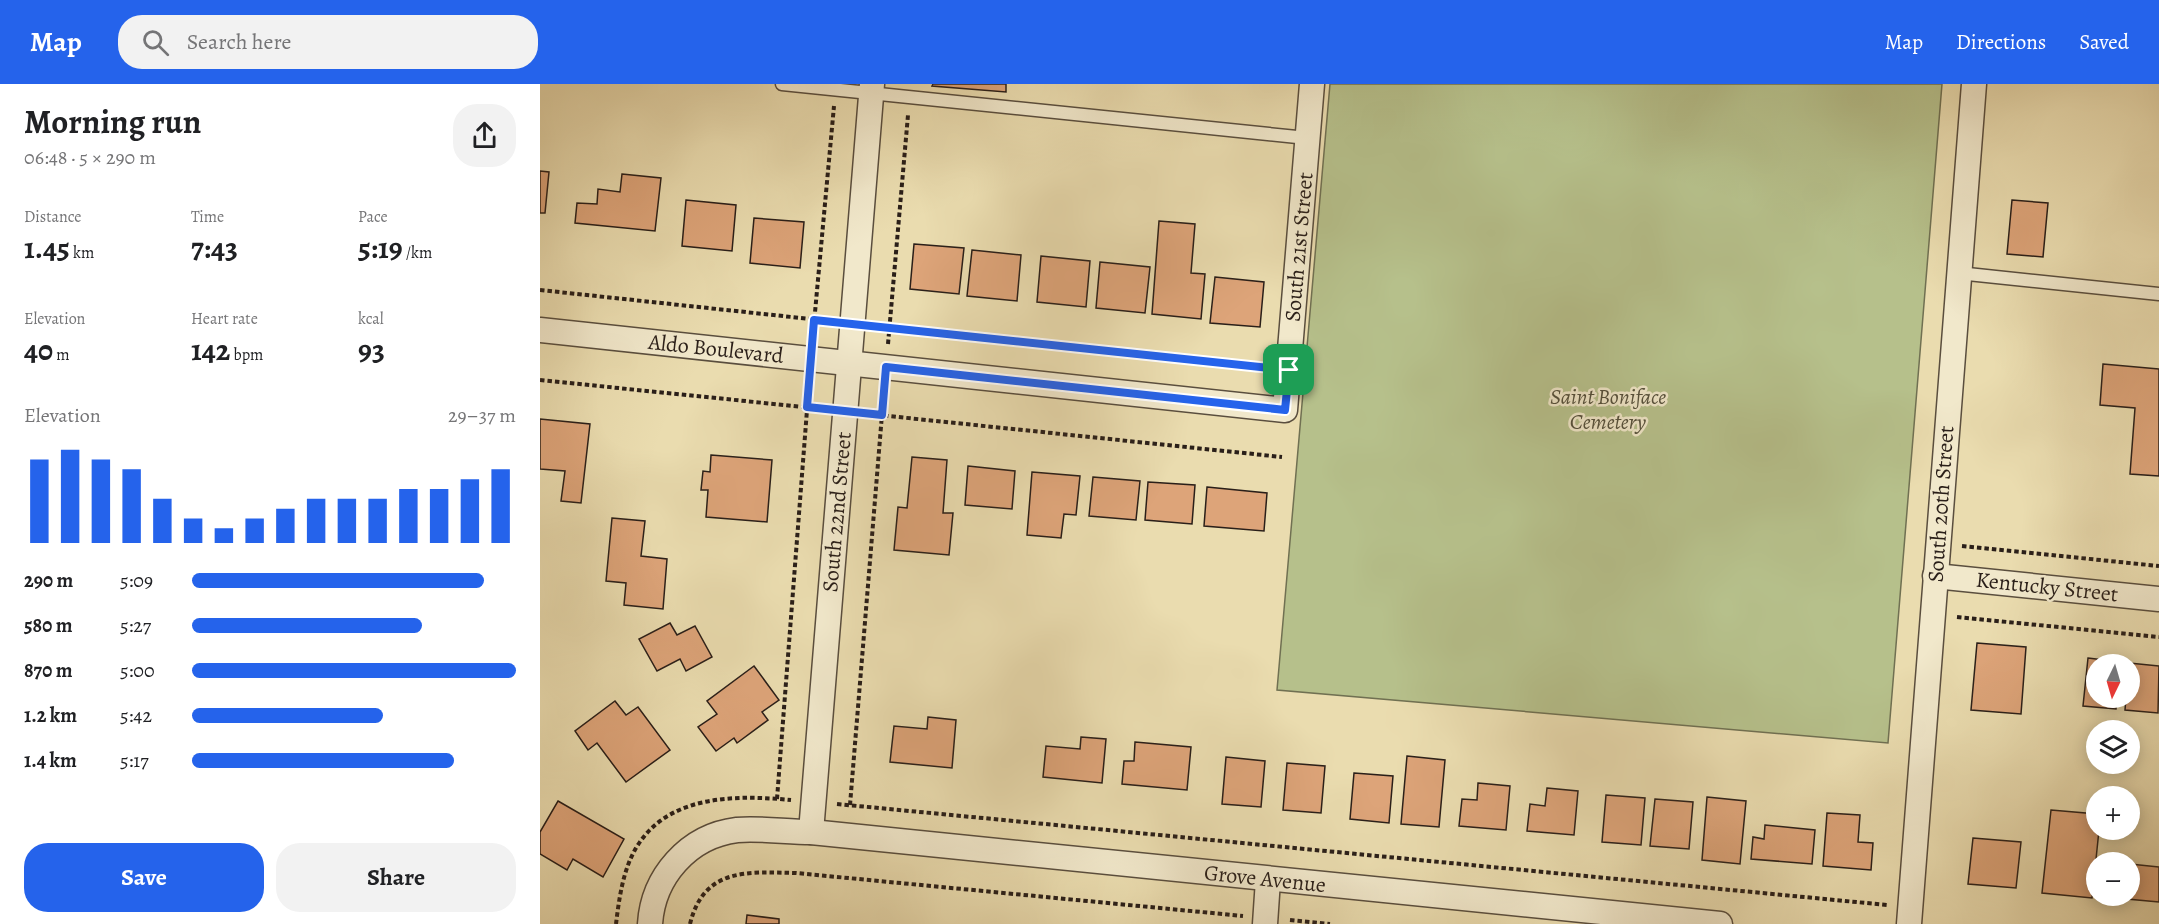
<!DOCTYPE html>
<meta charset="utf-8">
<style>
body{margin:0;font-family:Alegreya,serif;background:#f2f2f2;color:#202124;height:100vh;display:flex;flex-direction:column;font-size:22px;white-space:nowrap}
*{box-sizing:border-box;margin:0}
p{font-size:20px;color:#757577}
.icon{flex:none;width:33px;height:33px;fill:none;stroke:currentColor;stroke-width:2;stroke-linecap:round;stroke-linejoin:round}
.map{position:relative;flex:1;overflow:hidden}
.side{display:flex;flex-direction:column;background:#fff;width:540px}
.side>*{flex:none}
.needle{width:39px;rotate:185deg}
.tools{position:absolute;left:1546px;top:570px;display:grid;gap:12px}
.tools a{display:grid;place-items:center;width:54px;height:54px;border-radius:50%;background:#fff;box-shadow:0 3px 15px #0003;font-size:30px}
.pin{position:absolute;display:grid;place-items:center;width:51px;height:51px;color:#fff;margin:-26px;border-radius:12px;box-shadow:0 3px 9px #0006}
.round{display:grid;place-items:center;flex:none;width:63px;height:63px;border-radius:24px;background:#f2f2f2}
.summary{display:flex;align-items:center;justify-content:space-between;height:102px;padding:0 24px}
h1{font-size:33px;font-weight:600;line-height:45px}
.metrics{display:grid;grid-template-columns:repeat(3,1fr);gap:9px;height:102px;padding:6px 24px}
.metrics div{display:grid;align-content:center}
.metrics b{font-size:30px;font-weight:600}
.metrics small{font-size:16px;font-weight:400}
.metrics p{font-size:16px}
.chart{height:168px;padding:12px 24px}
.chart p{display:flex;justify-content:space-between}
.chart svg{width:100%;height:108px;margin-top:6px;stroke:#2563eb;stroke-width:6}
.cta{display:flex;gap:12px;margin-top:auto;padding:12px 24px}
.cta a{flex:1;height:69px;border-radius:24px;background:#2563eb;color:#fff;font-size:24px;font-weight:600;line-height:69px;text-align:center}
.cta a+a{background:#f2f2f2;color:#202124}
ul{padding:0 24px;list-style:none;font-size:20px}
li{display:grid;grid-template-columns:96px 72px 1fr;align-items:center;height:45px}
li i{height:15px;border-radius:8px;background:#2563eb}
header{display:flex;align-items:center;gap:36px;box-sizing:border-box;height:84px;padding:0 30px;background:#2563eb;color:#fff}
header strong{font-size:28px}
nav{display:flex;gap:33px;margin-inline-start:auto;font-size:21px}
.search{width:420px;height:54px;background:#f2f2f2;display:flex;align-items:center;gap:15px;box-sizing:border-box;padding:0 21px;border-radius:24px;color:#757577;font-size:22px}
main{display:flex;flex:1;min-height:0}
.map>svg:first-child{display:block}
.green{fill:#b6c08b;stroke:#707052;stroke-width:1.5}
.building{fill:#dda479;stroke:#2a1f19;stroke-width:1.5}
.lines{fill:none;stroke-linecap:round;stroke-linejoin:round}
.lane-casing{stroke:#5a4e3e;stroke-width:15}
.street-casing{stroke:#5a4e3e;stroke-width:27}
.path{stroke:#2a1f19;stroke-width:4;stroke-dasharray:4.5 3;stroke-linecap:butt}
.lane{stroke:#f1e8cb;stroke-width:12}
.street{stroke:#f1e8cb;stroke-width:24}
.route-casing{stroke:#fff;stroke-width:12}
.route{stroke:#2563eb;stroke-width:8}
.labels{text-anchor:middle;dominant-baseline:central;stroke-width:5;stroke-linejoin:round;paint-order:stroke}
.street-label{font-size:22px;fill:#2a1f19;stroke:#f1e8cb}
.park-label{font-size:22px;font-style:italic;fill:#544f3b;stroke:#f1e8cb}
</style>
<header>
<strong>Map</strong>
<div class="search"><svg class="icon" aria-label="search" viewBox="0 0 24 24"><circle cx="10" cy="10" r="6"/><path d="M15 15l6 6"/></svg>Search here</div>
<nav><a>Map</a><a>Directions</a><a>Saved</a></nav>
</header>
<main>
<section class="side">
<div class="summary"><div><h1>Morning run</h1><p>06:48 · 5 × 290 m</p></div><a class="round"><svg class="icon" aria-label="share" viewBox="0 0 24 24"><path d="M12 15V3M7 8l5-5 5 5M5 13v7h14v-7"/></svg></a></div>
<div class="metrics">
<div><p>Distance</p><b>1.45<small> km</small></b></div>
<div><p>Time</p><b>7:43</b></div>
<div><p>Pace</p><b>5:19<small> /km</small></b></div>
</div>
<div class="metrics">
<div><p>Elevation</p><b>40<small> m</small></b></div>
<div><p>Heart rate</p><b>142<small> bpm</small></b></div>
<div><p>kcal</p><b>93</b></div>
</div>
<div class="chart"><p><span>Elevation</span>29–37 m</p>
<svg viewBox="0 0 160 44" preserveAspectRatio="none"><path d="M5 44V10M15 44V6M25 44V10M35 44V14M45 44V26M55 44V34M65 44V38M75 44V34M85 44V30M95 44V26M105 44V26M115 44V26M125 44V22M135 44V22M145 44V18M155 44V14"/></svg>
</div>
<ul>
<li><b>290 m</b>5:09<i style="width:90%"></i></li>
<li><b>580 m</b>5:27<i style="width:71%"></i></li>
<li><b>870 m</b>5:00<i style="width:100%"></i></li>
<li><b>1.2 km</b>5:42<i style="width:59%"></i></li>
<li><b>1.4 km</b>5:17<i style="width:81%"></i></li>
</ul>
<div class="cta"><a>Save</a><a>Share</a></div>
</section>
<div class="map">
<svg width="1619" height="840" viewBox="0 0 1619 840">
<rect width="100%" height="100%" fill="#eadcaf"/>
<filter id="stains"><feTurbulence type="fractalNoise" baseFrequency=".00333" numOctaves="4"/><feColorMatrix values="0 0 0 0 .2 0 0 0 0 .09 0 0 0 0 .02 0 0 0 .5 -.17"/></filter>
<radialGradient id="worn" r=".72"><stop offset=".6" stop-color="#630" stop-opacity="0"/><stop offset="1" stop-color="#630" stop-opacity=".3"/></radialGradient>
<polygon class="green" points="790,0 1402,0 1348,659 737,606"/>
<g class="building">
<polygon points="393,0 466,0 466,8 392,2"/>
<polygon points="0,87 9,88 5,129 0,129"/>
<polygon points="82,90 121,94 115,147 35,139 37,119 57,120 58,105 80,108"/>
<polygon points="146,116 196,121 192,167 142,162"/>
<polygon points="1472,116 1508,119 1503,173 1467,170"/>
<polygon points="214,134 264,138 260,184 210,179"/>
<polygon points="619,137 655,140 651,189 665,190 661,235 612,230"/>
<polygon points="374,160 424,164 419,210 370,205"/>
<polygon points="432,166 481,171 477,217 427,212"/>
<polygon points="501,172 550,177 546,223 497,218"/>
<polygon points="560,178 610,183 605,229 556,224"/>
<polygon points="675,193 724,198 720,243 670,239"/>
<polygon points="1563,280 1619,285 1619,392 1590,390 1595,324 1560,321"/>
<polygon points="0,335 50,340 41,419 21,417 25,387 0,385"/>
<polygon points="171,371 232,376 227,438 166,433 168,406 161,406 163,387 170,388"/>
<polygon points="372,373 407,376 403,429 413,429 409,471 354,466 358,423 367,424"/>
<polygon points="428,382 475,387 472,425 425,421"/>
<polygon points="492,388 540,392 536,431 524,430 521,454 487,451"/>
<polygon points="553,393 600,397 596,436 549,432"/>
<polygon points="608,398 655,401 652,440 605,436"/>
<polygon points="667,403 727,409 724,447 664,442"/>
<polygon points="72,434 105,437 101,472 127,475 123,525 84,521 86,499 66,497"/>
<polygon points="130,539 137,551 155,542 172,573 146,587 140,575 117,587 99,555"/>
<polygon points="1437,559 1486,563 1481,630 1431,626"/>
<polygon points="1548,574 1581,578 1580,580 1557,580 1557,614 1577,614 1576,625 1543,622"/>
<polygon points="1589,579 1619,582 1618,629 1585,626 1586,614 1590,614"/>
<polygon points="214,582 239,616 222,628 228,636 197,659 194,654 176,667 158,643 177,630 167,617"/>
<polygon points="75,617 86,631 98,623 130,666 86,698 57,659 48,666 35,647"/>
<polygon points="388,633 416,636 412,684 350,678 354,642 387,645"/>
<polygon points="541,653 566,655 562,699 503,693 506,662 540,665"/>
<polygon points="595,658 651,663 647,706 582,700 584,677 594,677"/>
<polygon points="867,672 905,676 899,743 861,740"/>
<polygon points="686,673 725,677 721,723 682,720"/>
<polygon points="747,679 785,682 781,729 743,726"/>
<polygon points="814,689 853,692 849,739 810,735"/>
<polygon points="938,699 970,702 966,746 919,742 922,715 937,716"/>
<polygon points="1007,704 1038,707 1034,751 987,747 990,720 1005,722"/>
<polygon points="1066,711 1105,714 1101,761 1062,758"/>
<polygon points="1167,713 1206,717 1200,780 1162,776"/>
<polygon points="1115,715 1153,718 1149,765 1110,762"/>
<polygon points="18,717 84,755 63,793 33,775 27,786 0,770 0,748"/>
<polygon points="1511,726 1557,730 1557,746 1559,746 1552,814 1502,809"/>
<polygon points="1287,729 1320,731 1318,758 1333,759 1331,786 1283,782"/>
<polygon points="1225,741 1275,746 1272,780 1211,775 1213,753 1224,755"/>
<polygon points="1433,754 1481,758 1476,804 1428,800"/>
<polygon points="1590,780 1619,783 1619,818 1587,815 1587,812 1590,812"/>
<polygon points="207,831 239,835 239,840 206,840"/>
</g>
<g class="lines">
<defs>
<g id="lane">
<polyline points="242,0 767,54"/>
<polyline points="1418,189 1619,210"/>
</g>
<g id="street">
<polyline points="0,246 745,326 772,0"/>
<polyline points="1395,492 1619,515"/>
<polyline points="271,748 332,0"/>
<path d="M 110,840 C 113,793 148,752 197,746 C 220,744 247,748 271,748 L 1180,840"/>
<polyline points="725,840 728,796"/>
<polyline points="1369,840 1434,0"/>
</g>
</defs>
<use href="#lane" class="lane-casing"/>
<use href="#street" class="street-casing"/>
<g class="path">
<polyline points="0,206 289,237"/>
<polyline points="335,242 724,283"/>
<polyline points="273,250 294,22"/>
<polyline points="348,260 368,31"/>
<polyline points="0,296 283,325"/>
<polyline points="329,330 742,373"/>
<polyline points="1422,462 1619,482"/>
<polyline points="1417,533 1619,553"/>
<polyline points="237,715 269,300"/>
<polyline points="297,720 1347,821"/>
<polyline points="310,721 344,306"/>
<polyline points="750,836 790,840"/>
<path d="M 76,840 C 79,815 83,786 96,764 C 128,710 196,711 251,716"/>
<path d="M 150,840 C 164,783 208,788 256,789 L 703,832"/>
</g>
<use href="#lane" class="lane"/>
<use href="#street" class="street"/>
</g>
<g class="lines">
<defs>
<polygon id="route" points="274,236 749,286 745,326 346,283 342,331 267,323"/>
</defs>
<use href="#route" class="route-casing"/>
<use href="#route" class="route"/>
</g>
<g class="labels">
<g class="street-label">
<text transform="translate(759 163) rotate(-85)">South 21st Street</text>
<text transform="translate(176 265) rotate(6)">Aldo Boulevard</text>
<text transform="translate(1401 420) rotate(-86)">South 20th Street</text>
<text transform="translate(297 428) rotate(-85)">South 22nd Street</text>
<text transform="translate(1507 503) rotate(6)">Kentucky Street</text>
<text transform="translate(725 795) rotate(6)">Grove Avenue</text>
</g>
<g class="park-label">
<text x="1068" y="313">Saint Boniface<tspan x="1068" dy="25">Cemetery</tspan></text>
</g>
</g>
<rect width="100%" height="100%" filter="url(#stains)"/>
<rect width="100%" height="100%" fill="url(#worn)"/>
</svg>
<div class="tools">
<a><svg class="needle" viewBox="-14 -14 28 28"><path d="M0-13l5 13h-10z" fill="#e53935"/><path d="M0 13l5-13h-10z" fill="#757577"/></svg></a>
<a><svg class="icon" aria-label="layers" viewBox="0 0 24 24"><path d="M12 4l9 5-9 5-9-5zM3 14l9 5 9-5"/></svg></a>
<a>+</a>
<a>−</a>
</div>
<div class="pin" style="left:749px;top:286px;background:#1e9e55"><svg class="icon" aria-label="arrive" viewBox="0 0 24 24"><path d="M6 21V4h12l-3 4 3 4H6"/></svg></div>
</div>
</main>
